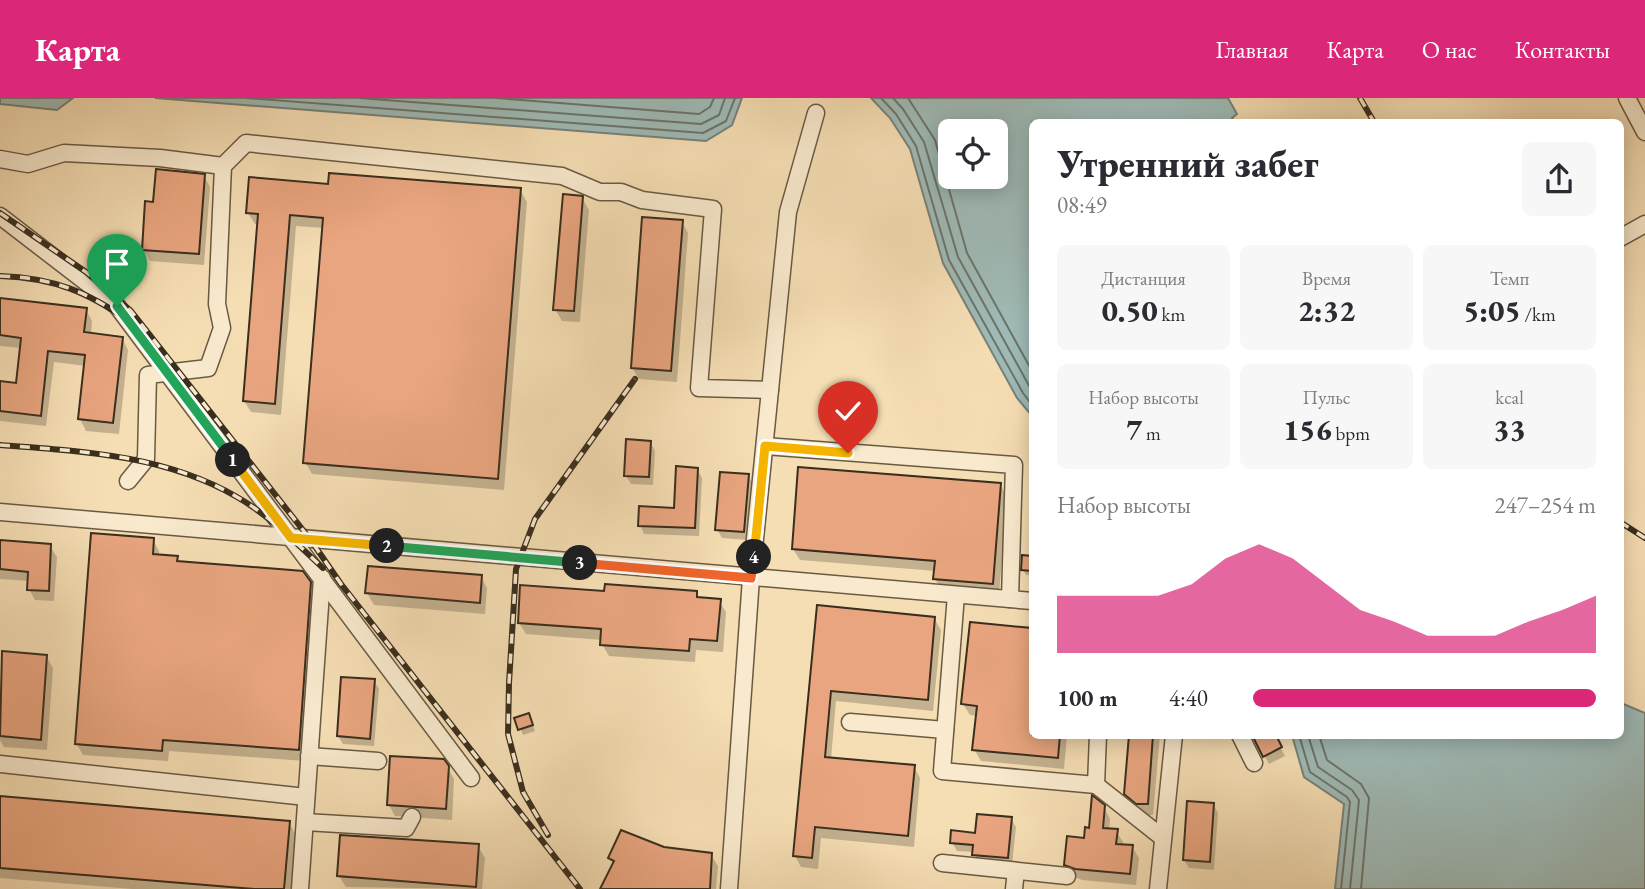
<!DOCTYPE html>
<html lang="ru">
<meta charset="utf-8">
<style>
body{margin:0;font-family:"EB Garamond",serif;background:#f7f7f7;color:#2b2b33;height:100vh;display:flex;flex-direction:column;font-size:26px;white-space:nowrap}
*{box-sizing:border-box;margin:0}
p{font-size:23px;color:#7c7c81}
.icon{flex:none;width:38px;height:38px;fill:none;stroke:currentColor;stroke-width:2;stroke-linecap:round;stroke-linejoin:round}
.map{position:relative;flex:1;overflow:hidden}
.sheet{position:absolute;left:1029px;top:21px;width:595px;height:620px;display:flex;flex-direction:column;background:#fff;border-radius:10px;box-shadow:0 4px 18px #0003}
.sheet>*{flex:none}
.buttons{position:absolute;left:938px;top:21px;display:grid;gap:14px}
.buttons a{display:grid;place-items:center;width:70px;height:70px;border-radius:10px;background:#fff;box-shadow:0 4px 18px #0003;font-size:35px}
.pin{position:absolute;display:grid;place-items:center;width:60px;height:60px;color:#fff;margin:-72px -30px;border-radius:50% 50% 50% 0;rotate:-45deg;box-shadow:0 0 7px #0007}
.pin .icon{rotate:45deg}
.km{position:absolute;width:35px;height:35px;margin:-18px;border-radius:50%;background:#222;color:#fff;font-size:19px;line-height:35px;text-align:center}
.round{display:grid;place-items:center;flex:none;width:74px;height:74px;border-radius:10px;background:#f7f7f7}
.overview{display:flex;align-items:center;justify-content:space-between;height:119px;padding:0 28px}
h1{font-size:38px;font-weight:800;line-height:52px}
.stats{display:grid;grid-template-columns:repeat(3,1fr);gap:10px;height:119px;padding:7px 28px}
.stats div{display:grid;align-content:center;border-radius:10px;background:#f7f7f7;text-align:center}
.stats b{font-size:30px;font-weight:800}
.stats small{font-size:19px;font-weight:400}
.stats p{font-size:19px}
.chart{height:196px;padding:14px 28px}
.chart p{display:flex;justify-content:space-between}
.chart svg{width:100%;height:126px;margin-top:7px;fill:#db2777;opacity:.7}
ul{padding:0 28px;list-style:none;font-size:23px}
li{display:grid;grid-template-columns:112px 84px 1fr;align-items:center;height:52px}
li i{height:18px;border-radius:9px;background:#db2777}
header{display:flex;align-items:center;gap:42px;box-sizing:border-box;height:98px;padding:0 35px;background:#db2777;color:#fff}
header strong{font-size:33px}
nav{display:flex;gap:38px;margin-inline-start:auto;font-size:24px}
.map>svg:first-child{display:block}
.water{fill:#9fbab6;stroke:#778279;stroke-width:2;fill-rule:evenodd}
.shadow{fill:#0003}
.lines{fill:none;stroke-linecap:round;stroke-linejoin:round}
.shore{stroke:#6c746a;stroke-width:2}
.building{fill:#e9a57f;stroke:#3a2e1e;stroke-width:2}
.minor-casing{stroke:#695a44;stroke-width:19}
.minor{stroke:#f9eace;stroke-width:16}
.rail-casing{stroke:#3a2e1e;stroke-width:6}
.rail{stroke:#f9eace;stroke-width:3.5;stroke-dasharray:10;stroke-linecap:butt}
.split-1-casing{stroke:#fff;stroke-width:14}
.split-2-casing{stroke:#fff;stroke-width:14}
.split-3-casing{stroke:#fff;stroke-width:14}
.split-4-casing{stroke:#fff;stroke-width:14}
.split-5-casing{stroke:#fff;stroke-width:14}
.split-1{stroke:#22a559;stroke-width:9}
.split-2{stroke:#f5b400;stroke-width:9}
.split-3{stroke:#22a559;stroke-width:9}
.split-4{stroke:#f0652b;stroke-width:9}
.split-5{stroke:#f5b400;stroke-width:9}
</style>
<header>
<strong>Карта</strong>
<nav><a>Главная</a><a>Карта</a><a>О нас</a><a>Контакты</a></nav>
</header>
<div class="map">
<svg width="1645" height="791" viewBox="0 0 1645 791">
<rect width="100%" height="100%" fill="#f6deb4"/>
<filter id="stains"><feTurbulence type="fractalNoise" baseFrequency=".00286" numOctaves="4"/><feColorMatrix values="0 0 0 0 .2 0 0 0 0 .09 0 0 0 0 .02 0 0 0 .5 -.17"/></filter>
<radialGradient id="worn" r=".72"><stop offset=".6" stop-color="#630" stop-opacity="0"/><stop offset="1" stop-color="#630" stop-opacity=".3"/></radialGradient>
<g class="water">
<polygon points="0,0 73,0 57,12 0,6"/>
<polygon points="155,0 742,0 732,27 706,43"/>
<path d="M 871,0 L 1228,0 L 1237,16 L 1232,20 L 1235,24 L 1032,24 L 1032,318 L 1017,300 L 943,165 L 910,51 L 890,20 ZM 996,33 L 996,79 L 950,79 L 950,33 Z"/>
<polygon points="1621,605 1645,615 1645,791 1335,791 1344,706 1304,679 1292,637 1620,637"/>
</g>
<g class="shadow">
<polygon points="204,78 210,89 204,167 150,163 144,151 155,105"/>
<polygon points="330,88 520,92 527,104 504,392 312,376 305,364 324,130 296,128 281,317 251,314 244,303 259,126 255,126 248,115"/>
<polygon points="582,100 589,112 580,224 562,223 555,211"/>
<polygon points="682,124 688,135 677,284 639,281 632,270"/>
<polygon points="0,202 86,212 92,223 91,237 122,240 128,252 119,336 86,333 80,321 86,268 54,264 46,328 0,323 0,285 17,287 22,250 0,248"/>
<polygon points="650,344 655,353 653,387 631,386 626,378"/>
<polygon points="697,371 702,380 699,438 644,436 640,427 676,412"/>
<polygon points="748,378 753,386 748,442 722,440 717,431"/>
<polygon points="1000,387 1007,398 999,497 942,492 935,481 936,473 800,462 793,451"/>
<polygon points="153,442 159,453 159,458 177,459 180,465 310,485 317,497 305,663 169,653 168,663 83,657 76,645"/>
<polygon points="0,444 50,448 57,459 54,503 35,502 29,491 29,483 0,481"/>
<polygon points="1024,459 1032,460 1032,477 1026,477 1023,471"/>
<polygon points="481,479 487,490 485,516 374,507 367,495"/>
<polygon points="606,495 696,495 700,501 719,503 726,514 723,554 696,552 695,564 609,558 602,546 602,542 526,536 519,525"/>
<polygon points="818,509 934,520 941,532 933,613 836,603 831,661 914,669 920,680 914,749 821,740 818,771 801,769 795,758"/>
<polygon points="971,526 1032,532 1032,637 1067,637 1064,671 981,663 974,651 978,618 970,617 963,606"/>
<polygon points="4,555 46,558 53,570 47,652 4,649 0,642"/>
<polygon points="374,583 379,591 374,648 343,646 338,638"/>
<polygon points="529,617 535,633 523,637 517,621"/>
<polygon points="1131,637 1160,637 1153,717 1144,717 1133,707 1126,695"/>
<polygon points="1251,637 1274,637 1285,658 1269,666 1255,640"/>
<polygon points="447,669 454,681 452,722 395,718 389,707"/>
<polygon points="0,700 289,724 295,736 291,791 132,791 0,780"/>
<polygon points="1213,706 1218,715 1214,772 1189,770 1184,762"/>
<polygon points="1104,709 1110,721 1109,732 1116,733 1123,744 1123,748 1132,749 1139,760 1136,787 1082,782 1073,778 1066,767 1086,742"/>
<polygon points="1011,721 1016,729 1012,767 979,765 974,754 957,753 952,744 977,736"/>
<polygon points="478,748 485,760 482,791 346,789 339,778"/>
<polygon points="664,751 711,757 718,768 716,791 602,791 614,767 610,760"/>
</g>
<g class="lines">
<g class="shore">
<polyline points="246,0 703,35 726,23 735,0"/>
<polyline points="359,0 701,26 719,17 725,0"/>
<polyline points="496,0 699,16 710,9 714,0"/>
<polyline points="881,0 896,16 916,48 949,162 1023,295 1032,307"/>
<polyline points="893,0 903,11 924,44 958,159 1032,293"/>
<polyline points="908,0 935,42 967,155 1032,273"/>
<polyline points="1299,637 1310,674 1347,699 1350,704 1341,791"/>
<polyline points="1308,637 1318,669 1352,692 1359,702 1350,791"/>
<polyline points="1319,637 1327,662 1361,686 1369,700 1361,791"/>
</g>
</g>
<g class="building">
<polygon points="156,71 205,76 199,156 142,152 145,103 153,104"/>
<polygon points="329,75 521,90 498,381 303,365 323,120 290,117 275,306 243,303 258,116 246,115 249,79 328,86"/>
<polygon points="563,96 583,98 574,213 553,212"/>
<polygon points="642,119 683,122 671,273 631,270"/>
<polygon points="0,200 87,210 84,234 123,239 113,325 78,321 85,257 48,253 41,318 0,313 0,283 16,285 21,240 0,237"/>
<polygon points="626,341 651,343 649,379 624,378"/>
<polygon points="676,368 698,370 695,430 638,428 639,408 674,410"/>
<polygon points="798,369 1001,385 993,486 933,481 935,463 792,451"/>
<polygon points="720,374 749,376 744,434 715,432"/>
<polygon points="91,435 154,440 153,456 178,458 177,463 303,473 311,484 299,652 163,642 162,653 75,646"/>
<polygon points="0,442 51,446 49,493 27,492 28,474 0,471"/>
<polygon points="1022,457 1032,458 1032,473 1021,472"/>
<polygon points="368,468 482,477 480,505 365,495"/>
<polygon points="605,486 697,493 697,499 721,501 717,543 690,541 689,553 600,547 601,531 518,525 520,487 604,493"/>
<polygon points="817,507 935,519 928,602 831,593 825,659 915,667 908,738 815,729 812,760 793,758"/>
<polygon points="970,524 1032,530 1032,637 1060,637 1058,660 972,652 977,608 961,606"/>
<polygon points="2,553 47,557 41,642 0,638"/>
<polygon points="341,579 375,581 370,641 337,638"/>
<polygon points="529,615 533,627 518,632 514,620"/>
<polygon points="1129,637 1153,637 1148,706 1136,706 1124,696"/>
<polygon points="1252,637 1276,637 1282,649 1263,659"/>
<polygon points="390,658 444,661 449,668 446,711 387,707"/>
<polygon points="1092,697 1105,707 1103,730 1118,731 1116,746 1133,747 1130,776 1075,771 1064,767 1067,738 1084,740 1085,729 1089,730"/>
<polygon points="0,698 290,723 284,791 254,791 0,770"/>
<polygon points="1187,703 1214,705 1210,764 1183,762"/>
<polygon points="977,716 1012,719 1008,760 972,757 973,747 950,745 951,732 975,735"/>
<polygon points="621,732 664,749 712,755 710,791 600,791 614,763 608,760"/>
<polygon points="340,737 479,746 476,789 337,778"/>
</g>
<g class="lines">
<defs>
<g id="minor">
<polyline points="1627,0 1645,34"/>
<polyline points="0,61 28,66 64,55 160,60 223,68"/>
<polyline points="0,118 117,208 471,680"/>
<polyline points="1620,140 1645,126"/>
<polyline points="765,348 1014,367 1010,501"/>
<polyline points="128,383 146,361 148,277 208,270 222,230 217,206 223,68 246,45 562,78 600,94 621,94 642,102 713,111 699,290 770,292"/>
<polyline points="0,414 1032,503"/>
<polyline points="956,497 942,673 1096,687 1098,637"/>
<polyline points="850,624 945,632"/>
<polyline points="1240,637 1254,665"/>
<polyline points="309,658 378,663"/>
<polyline points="0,666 306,699"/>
<polyline points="1096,687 1163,740"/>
<polyline points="305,724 406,730 412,719"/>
<polyline points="942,765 1067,778"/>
<polyline points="300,791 322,480"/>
<polyline points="729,791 751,480 788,114 816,15"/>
<polyline points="1014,791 1016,773"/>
<polyline points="1158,791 1174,637"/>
</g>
</defs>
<use href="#minor" class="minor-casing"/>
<use href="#minor" class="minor"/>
<defs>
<g id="rail">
<polyline points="1360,0 1374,24"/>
<polyline points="0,115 86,174 131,213 310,441 341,486 580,791"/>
<path d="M 0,178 C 55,180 88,194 132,225"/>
<path d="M 0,347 C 81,353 165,357 237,399 C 269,417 296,445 323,470"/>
<polyline points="1620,424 1645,440"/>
<polyline points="548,737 523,694 508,636 509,585 516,471 535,421 635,281"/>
</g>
</defs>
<use href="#rail" class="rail-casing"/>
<use href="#rail" class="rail"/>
</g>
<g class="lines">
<defs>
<polyline id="split-1" points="117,208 233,362"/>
<polyline id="split-2" points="233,362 291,440 387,448"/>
<polyline id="split-3" points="387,448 580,465"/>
<polyline id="split-4" points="580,465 751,480 754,459"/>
<polyline id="split-5" points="754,459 765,348 848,355"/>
</defs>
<use href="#split-1" class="split-1-casing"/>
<use href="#split-2" class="split-2-casing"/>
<use href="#split-3" class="split-3-casing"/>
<use href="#split-4" class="split-4-casing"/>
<use href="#split-5" class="split-5-casing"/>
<use href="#split-1" class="split-1"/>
<use href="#split-2" class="split-2"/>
<use href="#split-3" class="split-3"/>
<use href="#split-4" class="split-4"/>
<use href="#split-5" class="split-5"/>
</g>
<rect width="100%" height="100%" filter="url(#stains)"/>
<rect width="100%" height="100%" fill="url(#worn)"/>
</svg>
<div class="buttons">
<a><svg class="icon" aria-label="locate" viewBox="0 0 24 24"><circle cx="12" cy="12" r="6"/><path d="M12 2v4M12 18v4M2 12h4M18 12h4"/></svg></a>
</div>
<div class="pin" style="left:117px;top:208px;background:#1e9e55"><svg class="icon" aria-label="arrive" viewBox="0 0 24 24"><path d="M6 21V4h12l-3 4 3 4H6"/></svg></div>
<div class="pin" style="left:848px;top:355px;background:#d93025"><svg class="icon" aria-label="check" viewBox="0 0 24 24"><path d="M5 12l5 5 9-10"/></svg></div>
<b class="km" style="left:233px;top:362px">1</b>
<b class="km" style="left:387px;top:448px">2</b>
<b class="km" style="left:580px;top:465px">3</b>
<b class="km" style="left:754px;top:459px">4</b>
<section class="sheet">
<div class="overview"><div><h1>Утренний забег</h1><p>08:49</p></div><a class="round"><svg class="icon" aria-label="share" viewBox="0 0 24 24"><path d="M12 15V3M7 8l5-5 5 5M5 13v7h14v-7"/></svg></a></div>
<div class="stats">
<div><p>Дистанция</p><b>0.50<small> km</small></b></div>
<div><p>Время</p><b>2:32</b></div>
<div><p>Темп</p><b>5:05<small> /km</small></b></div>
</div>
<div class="stats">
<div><p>Набор высоты</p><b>7<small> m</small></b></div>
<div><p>Пульс</p><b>156<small> bpm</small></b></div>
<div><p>kcal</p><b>33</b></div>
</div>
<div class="chart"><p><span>Набор высоты</span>247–254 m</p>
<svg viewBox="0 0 160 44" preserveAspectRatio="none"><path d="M0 44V24L10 24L20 24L30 24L40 20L50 11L60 6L70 11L80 20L90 29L100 33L110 38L120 38L130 38L140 33L150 29L160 24V44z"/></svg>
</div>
<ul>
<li><b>100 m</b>4:40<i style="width:100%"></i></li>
</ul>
</section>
</div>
